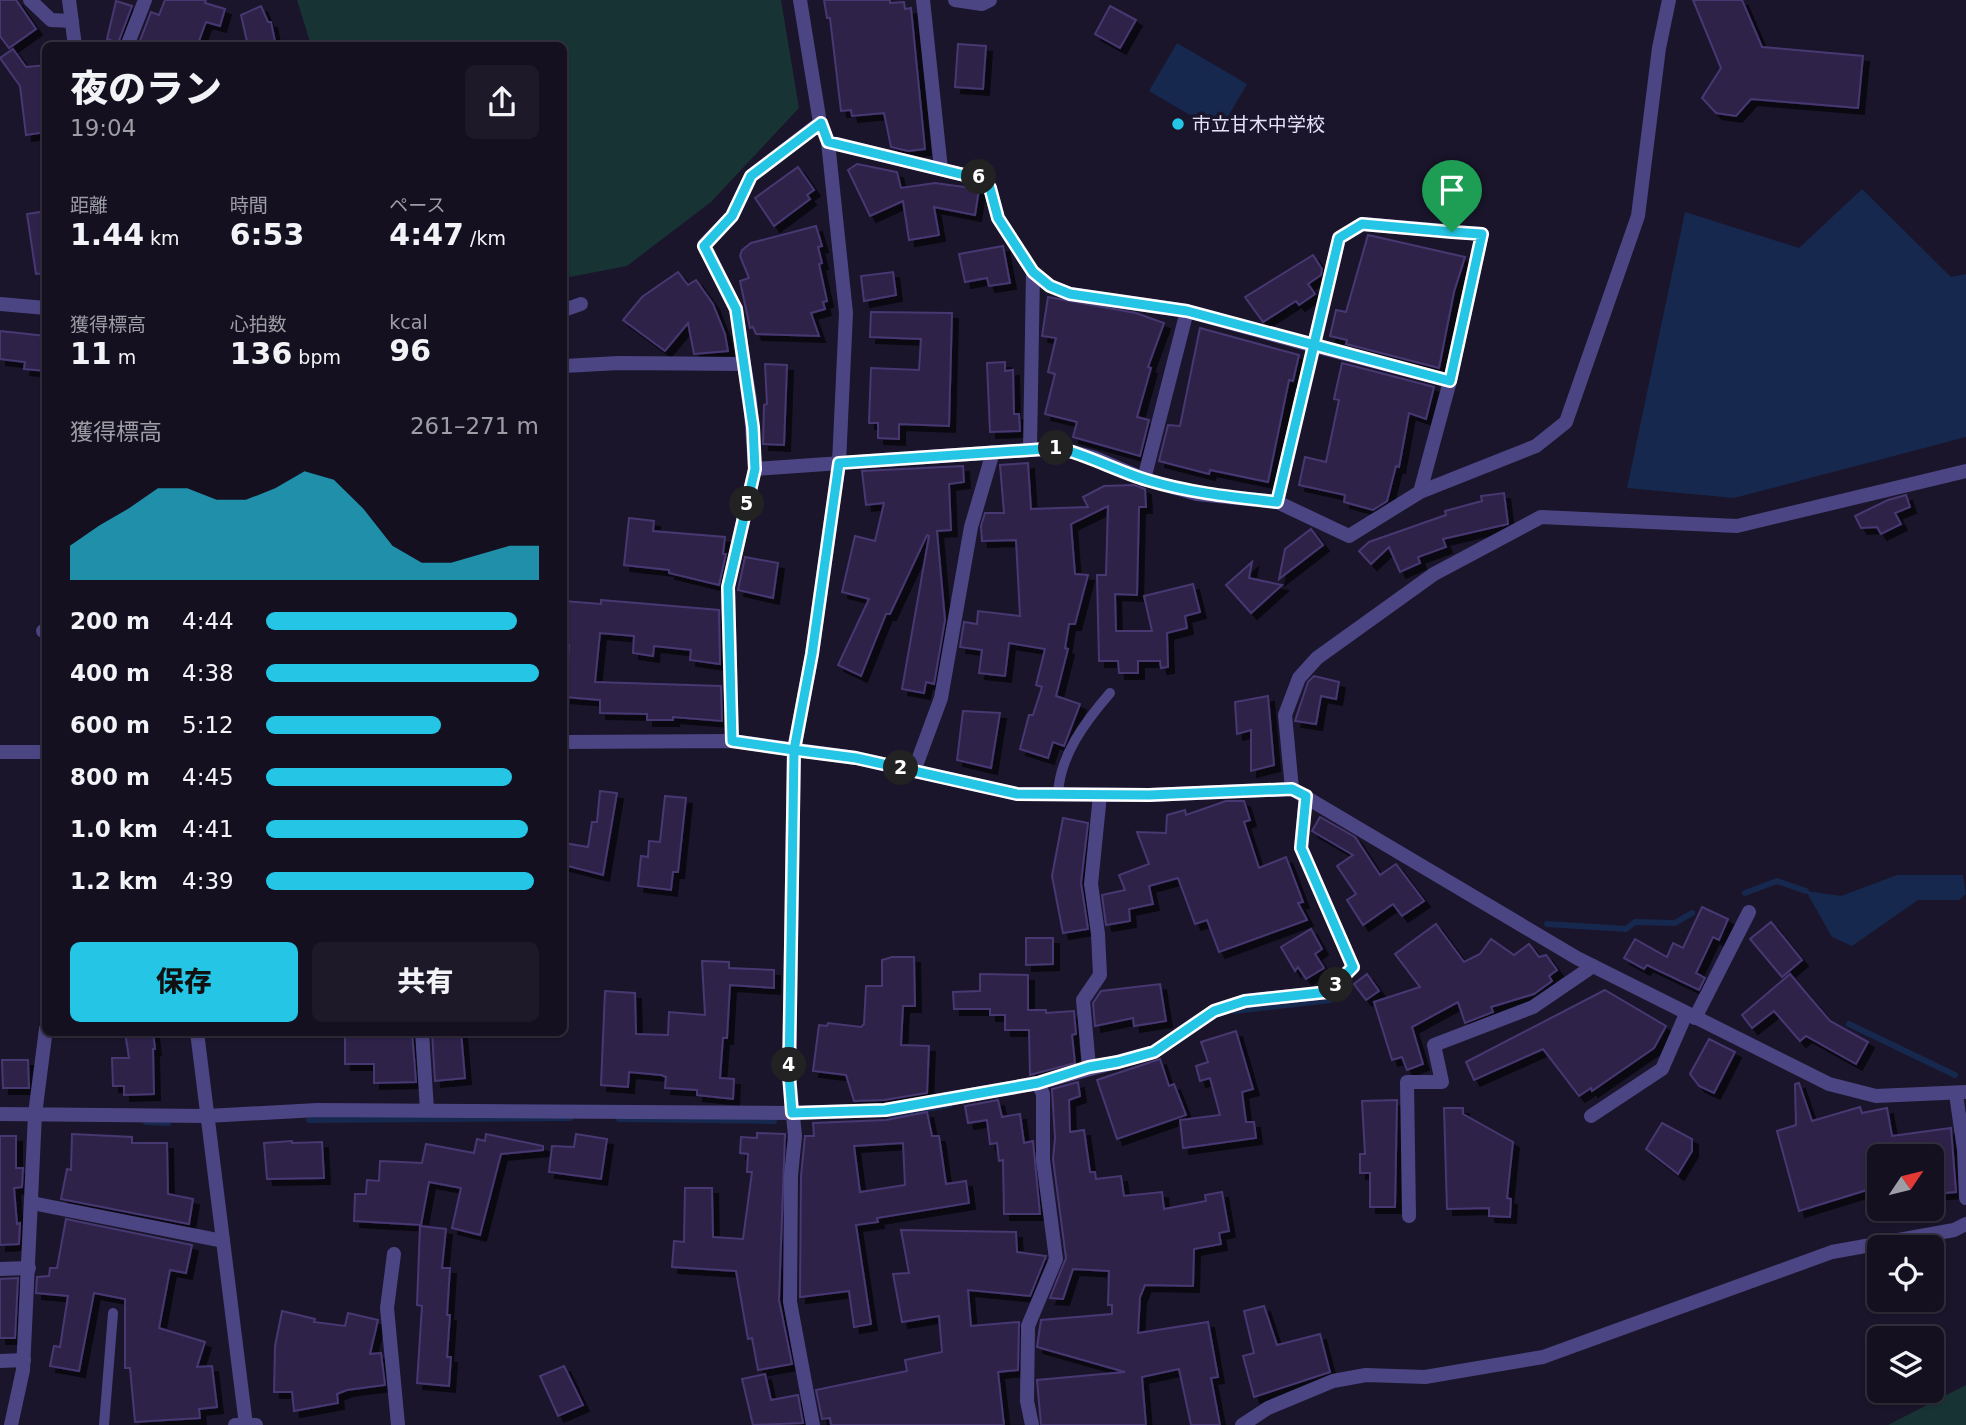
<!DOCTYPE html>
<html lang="ja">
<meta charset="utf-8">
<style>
body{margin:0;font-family:"DejaVu Sans","Noto Sans JP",sans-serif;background:#1d1929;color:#f1f3f6;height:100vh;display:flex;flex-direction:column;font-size:26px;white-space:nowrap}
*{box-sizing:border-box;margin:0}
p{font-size:23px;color:#9d9da5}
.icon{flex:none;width:38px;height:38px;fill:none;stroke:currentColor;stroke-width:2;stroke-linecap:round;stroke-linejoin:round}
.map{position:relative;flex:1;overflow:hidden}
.side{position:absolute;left:42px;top:42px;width:525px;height:994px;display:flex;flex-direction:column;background:#141020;border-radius:10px;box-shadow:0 2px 5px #0004,0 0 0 2px #33303e}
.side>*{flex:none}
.needle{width:46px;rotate:55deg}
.buttons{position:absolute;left:1867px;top:1144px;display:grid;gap:14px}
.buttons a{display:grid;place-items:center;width:77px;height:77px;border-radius:10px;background:#141020;box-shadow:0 2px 5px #0004,0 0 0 2px #33303e;font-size:35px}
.pin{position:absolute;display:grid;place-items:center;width:60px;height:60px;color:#fff;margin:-72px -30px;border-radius:50% 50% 50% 0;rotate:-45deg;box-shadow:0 0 7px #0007}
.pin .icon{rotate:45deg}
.km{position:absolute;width:35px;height:35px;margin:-18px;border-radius:50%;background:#222;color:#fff;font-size:19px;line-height:35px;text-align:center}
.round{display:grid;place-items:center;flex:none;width:74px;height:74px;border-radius:10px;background:#1d1929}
.overview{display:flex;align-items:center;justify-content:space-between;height:119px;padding:0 28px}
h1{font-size:38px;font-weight:800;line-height:52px}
.metrics{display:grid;grid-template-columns:repeat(3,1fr);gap:10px;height:119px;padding:7px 28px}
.metrics div{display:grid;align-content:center}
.metrics b{font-size:30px;font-weight:800}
.metrics small{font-size:19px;font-weight:400}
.metrics p{font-size:19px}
.chart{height:196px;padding:14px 28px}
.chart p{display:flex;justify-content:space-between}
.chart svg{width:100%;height:126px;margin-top:7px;fill:#24c5e5;opacity:.7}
.action{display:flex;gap:14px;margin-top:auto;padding:14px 28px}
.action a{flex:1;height:80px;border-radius:10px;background:#24c5e5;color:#111;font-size:28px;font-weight:800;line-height:80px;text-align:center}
.action a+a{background:#1d1929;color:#f1f3f6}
ul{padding:0 28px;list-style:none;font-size:23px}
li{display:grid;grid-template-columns:112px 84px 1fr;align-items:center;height:52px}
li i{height:18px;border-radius:9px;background:#24c5e5}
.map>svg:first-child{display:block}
.green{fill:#183334}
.water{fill:#16284d}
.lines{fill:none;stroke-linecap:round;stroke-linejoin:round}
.stream{stroke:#16284d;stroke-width:6}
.building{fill:#2d2349;stroke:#473872;stroke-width:2;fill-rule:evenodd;filter:url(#shadow)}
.service{stroke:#4c4584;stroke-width:10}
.minor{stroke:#4c4584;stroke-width:14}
.tertiary{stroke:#4c4584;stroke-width:14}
.route-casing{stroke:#fff;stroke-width:14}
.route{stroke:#24c5e5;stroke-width:9}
.poi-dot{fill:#24c5e5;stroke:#1a152a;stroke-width:2.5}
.labels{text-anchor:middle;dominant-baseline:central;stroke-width:7;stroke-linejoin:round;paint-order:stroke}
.poi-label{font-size:19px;fill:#e6e1fb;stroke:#1a152a;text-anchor:start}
</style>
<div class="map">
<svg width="1966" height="1425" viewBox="0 0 1966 1425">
<defs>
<filter id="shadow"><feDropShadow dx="6" dy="6" stdDeviation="0" flood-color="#0009"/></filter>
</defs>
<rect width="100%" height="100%" fill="#1a152a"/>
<g class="green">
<polygon points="297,0 781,0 799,108 711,202 627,266 564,278 564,46 311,45"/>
<polygon points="1966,1385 1966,1425 1888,1425"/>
</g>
<g class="water">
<polygon points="1177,43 1247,84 1219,132 1149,91"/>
<polygon points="1862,189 1951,277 1966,274 1966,437 1734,498 1627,488 1685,212 1799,248"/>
<polygon points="1897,875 1963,875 1966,894 1959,900 1918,900 1852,946 1832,937 1806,891 1841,896"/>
</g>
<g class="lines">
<g class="stream">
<polyline points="1745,893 1777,881 1806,891"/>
<polyline points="1547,924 1626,929 1635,922 1675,923 1692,913"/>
<polyline points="1234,1011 1330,1000"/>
<polyline points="1849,1024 1955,1075"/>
<polyline points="891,1115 949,1105"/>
<polyline points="619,1119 774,1121"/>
<polyline points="309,1120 570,1118"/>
<polyline points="146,1122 168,1123"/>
</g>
</g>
<g class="building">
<polygon points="0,0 16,0 36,29 9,48 0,36"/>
<polygon points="165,0 206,0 205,3 225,9 220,26 206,22 197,46 138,46 151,12 159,15"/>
<polygon points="824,0 890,0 890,3 904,2 905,9 911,8 925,149 908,151 891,147 884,113 852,116 851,110 841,111 830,18 827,18"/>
<polygon points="1693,0 1742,0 1762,47 1863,56 1858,108 1751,99 1736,116 1716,113 1702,98 1721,68"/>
<polygon points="116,1 132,6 118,43 107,39"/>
<polygon points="261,6 268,22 271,22 276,46 248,46 241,15"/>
<polygon points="1110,6 1136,20 1120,48 1095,34"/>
<polygon points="958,44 986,46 983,89 955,87"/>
<polygon points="13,49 26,67 46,65 46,132 26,135 20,86 0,58"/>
<polygon points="857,164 897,172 901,188 935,183 979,189 975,215 934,207 939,235 909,240 903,201 870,216 848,170"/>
<polygon points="798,167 814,190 807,195 810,199 774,226 755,198"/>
<polygon points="46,211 46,273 36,274 27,214"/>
<polygon points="816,226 822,246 818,247 822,263 819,264 827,301 823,302 825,309 811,313 819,336 756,334 753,327 750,328 740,281 749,278 740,256 742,250 751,243"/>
<polygon points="1368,235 1465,257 1454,292 1439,368 1346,344 1347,340 1330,336 1336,310 1346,312"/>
<polygon points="1003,246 1010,283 989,286 987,278 965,282 959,254"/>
<polygon points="1313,255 1322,269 1321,275 1308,284 1315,294 1299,305 1296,301 1263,322 1245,297"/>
<polygon points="678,272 688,285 696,280 713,304 725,334 728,351 694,354 688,323 665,351 623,320 642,297"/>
<polygon points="893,272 896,295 864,301 861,276"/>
<polygon points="1048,297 1136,313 1164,323 1148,367 1151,368 1137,417 1149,420 1140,456 1073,437 1077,422 1045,414 1055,374 1048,372 1056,338 1042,336"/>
<polygon points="871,312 952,313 949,426 899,424 899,439 878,438 878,423 869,423 871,368 919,370 921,339 870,337"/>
<polygon points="1200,328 1299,355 1293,381 1289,380 1268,482 1210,470 1209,474 1159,461 1168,425 1180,426"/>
<polygon points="0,331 46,336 46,371 24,369 25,362 0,359"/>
<polygon points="1005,362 1005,371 1013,370 1014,414 1019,414 1020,431 990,432 987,363"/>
<polygon points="1342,363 1434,387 1426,419 1409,413 1399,467 1396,466 1387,501 1373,510 1344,502 1345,495 1299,485 1305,457 1326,462 1339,400 1334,399"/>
<polygon points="765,364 787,365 784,445 763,444 764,405 767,404"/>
<polygon points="1028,463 1031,509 1088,507 1083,497 1104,486 1134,485 1145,489 1146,507 1139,507 1137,595 1115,594 1116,631 1152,631 1144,596 1193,584 1200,612 1185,616 1187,628 1167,633 1168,667 1161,668 1160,661 1138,661 1138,673 1119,673 1118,661 1099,661 1097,575 1106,575 1108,506 1071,524 1075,574 1088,575 1075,624 1069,624 1065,648 1068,649 1056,696 1080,704 1064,746 1053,742 1048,758 1020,749 1029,715 1033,715 1042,687 1036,685 1045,649 1009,643 1005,676 979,673 982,650 960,647 964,622 977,624 978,611 1020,616 1016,540 982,541 981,526 985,513 1004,513 1000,465"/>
<polygon points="963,466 964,482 949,484 951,530 937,531 945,620 934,684 926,682 924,693 902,689 929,536 927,535 890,614 886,614 861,676 838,665 869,599 842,592 855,536 875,541 884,503 866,505 862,471"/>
<polygon points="1504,493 1508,524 1443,539 1446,547 1418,557 1420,563 1400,572 1389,547 1371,564 1359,551 1369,542 1446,515 1445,511 1482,501 1481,496"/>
<polygon points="1906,495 1910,507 1895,513 1901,524 1881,534 1877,527 1861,528 1855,516 1888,500"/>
<polygon points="629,518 654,521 653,531 725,537 723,554 726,554 719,585 669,573 669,570 624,565"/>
<polygon points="1311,529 1323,545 1279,579 1285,549"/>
<polygon points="745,557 778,563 773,598 738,590"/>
<polygon points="1252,562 1249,578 1282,585 1251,613 1226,585"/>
<polygon points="601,600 719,610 720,664 690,660 691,650 654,646 653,656 633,653 634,636 600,633 595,682 721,686 722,721 673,717 673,720 647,720 647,714 600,713 600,700 565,697 569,645 564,644 564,601 601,604"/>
<polygon points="1314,676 1339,682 1336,699 1321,696 1316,724 1295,721 1308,682"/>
<polygon points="1268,696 1274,765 1251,771 1251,730 1237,734 1235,702"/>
<polygon points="963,711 1000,713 991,768 957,760"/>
<polygon points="600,791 617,793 603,875 564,865 564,843 588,847 592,822 597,822"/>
<polygon points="665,796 686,798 678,872 673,872 671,890 638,886 641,856 648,857 649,841 660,842"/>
<polygon points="1226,801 1244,801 1250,820 1244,822 1259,868 1286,857 1303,902 1298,903 1307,920 1219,952 1207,920 1195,924 1178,878 1149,886 1153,904 1129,909 1130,921 1106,925 1102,895 1125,890 1119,875 1149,864 1137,832 1166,833 1167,815 1185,810 1186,815"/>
<polygon points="1320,817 1355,837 1380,875 1396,864 1424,901 1402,916 1393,904 1363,925 1347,900 1356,894 1337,866 1353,855 1312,831"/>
<polygon points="1063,818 1088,823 1081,883 1088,929 1063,933 1052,876"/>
<polygon points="1702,907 1728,919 1719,940 1713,937 1696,973 1705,978 1699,990 1647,965 1644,969 1624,958 1635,939 1667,957 1673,943 1683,948"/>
<polygon points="1771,922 1802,960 1782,977 1750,939"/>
<polygon points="1436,924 1464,962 1480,954 1491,939 1514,955 1529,944 1539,957 1546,955 1557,970 1549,976 1552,981 1534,994 1491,1007 1493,1012 1465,1023 1458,1002 1412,1027 1423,1064 1407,1070 1402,1057 1392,1060 1374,1002 1420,987 1395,954"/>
<polygon points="1311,929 1322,949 1315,954 1324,968 1306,979 1298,967 1295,971 1281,947"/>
<polygon points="1026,938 1053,938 1053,964 1026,965"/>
<polygon points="892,957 914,957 915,1006 903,1006 901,1045 929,1046 927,1093 884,1100 854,1101 846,1075 813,1071 819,1025 827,1026 828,1023 861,1027 864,1024 866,986 882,986 882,960"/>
<polygon points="702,961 729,962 729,968 774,970 774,988 730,985 727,1038 723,1038 720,1078 734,1079 733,1099 697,1095 697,1090 665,1088 666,1077 661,1075 629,1072 628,1087 601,1085 605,991 635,993 636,1034 668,1035 669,1012 705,1015"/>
<polygon points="980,974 1028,975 1028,1010 1046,1010 1046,1013 1074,1011 1076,1034 1072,1035 1075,1063 1030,1075 1029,1030 1005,1030 1005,1015 990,1015 990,1009 954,1009 953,992 980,991"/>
<polygon points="1367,974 1379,991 1366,1000 1354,984"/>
<polygon points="1790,974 1830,1021 1868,1042 1856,1064 1806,1036 1800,1041 1774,1011 1752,1028 1742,1015"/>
<polygon points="1160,984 1166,1021 1134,1026 1133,1018 1095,1026 1093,1003 1101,991"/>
<polygon points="1605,990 1666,1026 1654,1048 1592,1091 1591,1088 1579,1096 1543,1049 1474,1080 1466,1062"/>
<polygon points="1236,1031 1253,1089 1242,1092 1246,1122 1254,1122 1256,1138 1183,1148 1180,1120 1220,1115 1210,1078 1200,1081 1196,1066 1208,1062 1201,1042"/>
<polygon points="125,1032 153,1032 155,1049 153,1049 154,1094 124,1095 124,1086 113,1086 112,1058 129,1058"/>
<polygon points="345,1032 412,1032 416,1082 374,1083 374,1064 345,1064"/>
<polygon points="432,1032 461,1032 465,1078 435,1081"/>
<polygon points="1709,1039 1735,1052 1714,1093 1699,1086 1690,1074"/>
<polygon points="1160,1059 1169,1086 1174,1084 1186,1115 1117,1139 1097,1080"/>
<polygon points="2,1060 28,1060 29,1088 3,1088"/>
<polygon points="1078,1082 1080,1096 1069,1100 1070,1132 1084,1130 1090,1172 1095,1172 1096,1179 1121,1176 1124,1196 1162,1192 1164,1209 1206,1201 1205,1195 1222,1192 1229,1231 1219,1233 1221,1244 1194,1249 1193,1286 1145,1285 1140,1297 1138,1333 1208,1322 1218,1377 1211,1378 1220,1425 1191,1425 1179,1369 1142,1377 1146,1425 1041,1425 1037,1380 1125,1372 1037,1347 1041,1320 1112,1314 1112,1305 1108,1305 1109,1271 1073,1269 1063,1299 1050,1298 1066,1258 1053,1159 1055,1138 1052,1089"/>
<polygon points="1799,1083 1812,1121 1860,1107 1862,1113 1887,1108 1892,1136 1951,1128 1956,1192 1932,1194 1932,1157 1880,1157 1877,1170 1880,1186 1799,1211 1777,1131 1796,1125 1795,1084"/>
<polygon points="998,1100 1002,1117 1020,1114 1024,1143 1033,1141 1040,1214 1004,1214 1003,1160 999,1161 997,1143 990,1144 987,1120 968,1123 965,1106"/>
<polygon points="1397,1100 1395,1207 1370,1207 1370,1173 1360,1173 1360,1154 1365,1154 1362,1101"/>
<polygon points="1444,1108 1463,1108 1463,1114 1513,1142 1507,1198 1511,1199 1510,1217 1489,1216 1489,1208 1447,1209"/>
<path d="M 927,1112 L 932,1136 L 939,1136 L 946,1184 L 966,1181 L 969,1203 L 877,1218 L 878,1222 L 856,1225 L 871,1324 L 854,1327 L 849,1291 L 800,1297 L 801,1176 L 805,1136 L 814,1136 L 813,1123 L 886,1120 ZM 903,1143 L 905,1185 L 860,1192 L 854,1146 Z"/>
<polygon points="1662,1123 1692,1139 1692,1151 1678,1174 1646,1149"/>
<polygon points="757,1133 785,1134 779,1300 792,1364 758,1370 752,1338 748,1339 736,1271 672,1267 674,1241 684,1242 685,1188 712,1188 713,1237 743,1239 752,1172 747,1172 748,1154 740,1153 741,1137 757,1138"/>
<polygon points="72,1134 132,1137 132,1143 167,1143 168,1194 193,1199 189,1224 61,1199 67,1169 71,1170"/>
<polygon points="486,1134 543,1146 543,1150 501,1154 480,1235 452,1228 461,1188 429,1182 421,1225 354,1221 355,1194 366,1194 367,1180 379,1181 380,1161 422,1163 426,1144 474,1153 477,1139 485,1141"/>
<polygon points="576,1134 607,1139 601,1179 549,1172 552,1146 574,1147"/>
<polygon points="0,1136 16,1136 16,1168 23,1168 22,1187 14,1188 17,1224 20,1223 19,1244 0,1245"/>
<polygon points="292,1141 292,1143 322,1142 324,1178 267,1179 264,1143"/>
<polygon points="66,1219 192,1245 186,1273 170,1270 159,1328 205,1342 197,1367 212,1366 217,1407 199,1409 200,1418 135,1422 130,1368 125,1368 125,1299 94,1293 79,1371 50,1366 54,1346 60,1347 68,1296 36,1293 37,1277 49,1276 50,1268 57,1268"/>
<polygon points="420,1226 446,1229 442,1268 450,1268 447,1315 450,1315 447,1357 451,1357 449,1386 417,1383 422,1306 417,1305"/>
<polygon points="901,1230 1016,1232 1017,1252 1046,1256 1030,1296 968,1290 971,1326 1019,1322 1018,1370 998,1372 1004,1425 831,1425 830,1418 822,1419 816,1390 907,1371 905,1360 942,1352 939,1316 902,1322 893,1274 909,1273"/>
<polygon points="18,1278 15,1338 0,1338 0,1279"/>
<polygon points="1264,1306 1277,1345 1320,1334 1330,1372 1254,1397 1243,1356 1254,1353 1244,1311"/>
<polygon points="282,1311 315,1319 314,1322 345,1326 348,1313 378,1320 370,1354 381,1353 385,1385 347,1390 337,1394 338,1403 294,1411 292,1392 274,1392 275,1346"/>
<polygon points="564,1366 583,1405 558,1416 540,1376"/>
<polygon points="765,1374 771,1400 798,1395 803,1423 753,1425 742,1379"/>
</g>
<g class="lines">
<g class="service">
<path d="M 1058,794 C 1060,755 1085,722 1110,693"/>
<polyline points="104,1425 113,1313"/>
</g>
<g class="minor">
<polyline points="30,0 51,20 72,21"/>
<polyline points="923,0 941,169"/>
<polyline points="955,0 982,4 990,0"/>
<polyline points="127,46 145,0"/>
<polyline points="828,142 985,180 990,188 998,218 1033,272 1050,286 1070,294 1187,311 1314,346 1339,238 1362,224 1482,234 1450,381 1420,492"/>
<polyline points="0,304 46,308"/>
<polyline points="564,310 581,304"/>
<polyline points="744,364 736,309 704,245 732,216 751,176 820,123"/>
<polyline points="564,366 619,363 744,364 750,399 755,469 728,587 732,741"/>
<polyline points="1030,449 1033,272"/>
<polyline points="755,469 1059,448 1095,458 1144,479 1197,494 1277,502 1349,536 1420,492 1536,446 1566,422 1638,216 1659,48 1669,0"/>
<polyline points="1144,479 1187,311"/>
<polyline points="1277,502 1314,346 1450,381"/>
<polyline points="43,631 46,632"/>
<polyline points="564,742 732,741 856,758 1017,794 1149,795 1292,789 1577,958 1829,1084 1876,1096 1966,1092"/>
<polyline points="914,771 941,698 971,527 993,452"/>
<polyline points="1292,789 1285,715 1299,678 1317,658 1434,574 1541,517 1737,526 1966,471"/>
<polyline points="1695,1018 1749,912"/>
<polyline points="422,1032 427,1110"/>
<polyline points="1089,1067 1083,1000 1100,975 1098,934 1091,884 1100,795"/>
<polyline points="1038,1083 1154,1052 1214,1011 1245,1001 1328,992 1353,967 1301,848 1306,796"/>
<polyline points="1956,1094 1964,1150 1966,1198"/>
<polyline points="0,1114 207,1116 317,1110 792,1113 885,1110 1038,1083 1043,1094 1043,1160 1056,1259 1028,1326 1027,1401 1032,1425"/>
<polyline points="1591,1116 1662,1069 1686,1014"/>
<polyline points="32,1203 223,1241"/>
<polyline points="1409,1216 1407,1082 1442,1082 1434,1045 1533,1007 1593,966"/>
<polyline points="394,1254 387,1308 398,1425"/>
<polyline points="0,1269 29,1268"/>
<polyline points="0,1361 24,1360"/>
<polyline points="11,1425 23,1370 35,1114 46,1029"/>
<polyline points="235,1425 256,1425"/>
<polyline points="1242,1425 1268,1408 1333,1381 1366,1375 1425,1377 1543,1357 1832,1252 1954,1230 1966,1224"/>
</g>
<g class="tertiary">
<polyline points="69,0 75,46"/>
<polyline points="800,0 820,123 828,142 846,313 839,463 812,654 794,750 789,1075 795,1136 791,1175 790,1302 813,1425"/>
<polyline points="0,752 46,752"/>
<polyline points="197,1032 246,1425"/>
</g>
</g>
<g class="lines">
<defs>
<path id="route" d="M 1452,232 L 1362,224 L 1339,238 L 1277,502 C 1232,497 1190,493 1147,480 C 1117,471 1090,456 1059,448 L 839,463 L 812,654 L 794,750 L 856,758 L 1017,794 L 1149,795 L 1292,789 L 1306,796 L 1301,848 L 1353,967 L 1328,992 L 1245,1001 L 1214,1011 L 1154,1052 L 1118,1062 L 1089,1067 L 1038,1083 L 885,1110 L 792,1113 L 789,1075 L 794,750 L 732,741 L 728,587 L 755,469 L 753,427 L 736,309 L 704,246 L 732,216 L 751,176 L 821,123 L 828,142 L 985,180 L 990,188 L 998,218 L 1033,272 L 1050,286 L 1070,294 L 1187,311 L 1450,381 L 1482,234 L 1452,232"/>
</defs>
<use href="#route" class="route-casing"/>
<use href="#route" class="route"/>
</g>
<circle class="poi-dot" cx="1178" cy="124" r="7"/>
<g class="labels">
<g class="poi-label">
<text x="1192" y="124">市立甘木中学校</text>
</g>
</g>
</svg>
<div class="buttons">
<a><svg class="needle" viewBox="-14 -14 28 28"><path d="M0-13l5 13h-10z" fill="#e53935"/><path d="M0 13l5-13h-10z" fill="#9d9da5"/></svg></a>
<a><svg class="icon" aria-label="locate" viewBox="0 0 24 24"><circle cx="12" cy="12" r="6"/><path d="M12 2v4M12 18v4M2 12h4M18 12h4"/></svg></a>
<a><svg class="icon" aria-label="layers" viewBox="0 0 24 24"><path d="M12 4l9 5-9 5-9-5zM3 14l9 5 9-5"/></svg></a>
</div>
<div class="pin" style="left:1452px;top:232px;background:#1e9e55"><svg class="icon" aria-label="arrive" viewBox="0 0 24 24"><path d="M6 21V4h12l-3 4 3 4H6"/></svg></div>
<b class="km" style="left:1056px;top:448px">1</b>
<b class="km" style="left:901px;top:768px">2</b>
<b class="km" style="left:1336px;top:985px">3</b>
<b class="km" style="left:789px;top:1065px">4</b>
<b class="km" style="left:747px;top:504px">5</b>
<b class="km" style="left:979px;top:177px">6</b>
<section class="side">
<div class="overview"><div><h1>夜のラン</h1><p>19:04</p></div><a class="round"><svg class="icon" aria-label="share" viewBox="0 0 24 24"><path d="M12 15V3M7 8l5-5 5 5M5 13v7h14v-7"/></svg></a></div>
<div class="metrics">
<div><p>距離</p><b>1.44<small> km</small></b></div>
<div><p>時間</p><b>6:53</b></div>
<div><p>ペース</p><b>4:47<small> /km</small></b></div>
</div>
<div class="metrics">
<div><p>獲得標高</p><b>11<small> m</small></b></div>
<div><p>心拍数</p><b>136<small> bpm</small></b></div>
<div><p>kcal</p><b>96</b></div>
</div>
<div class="chart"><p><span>獲得標高</span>261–271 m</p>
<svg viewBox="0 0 160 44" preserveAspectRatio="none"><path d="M0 44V32L10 25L20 19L30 12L40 12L50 16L60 16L70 12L80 6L90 9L100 19L110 32L120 38L130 38L140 35L150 32L160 32V44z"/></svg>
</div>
<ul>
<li><b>200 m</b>4:44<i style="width:92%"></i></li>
<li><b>400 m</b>4:38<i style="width:100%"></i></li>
<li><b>600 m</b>5:12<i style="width:64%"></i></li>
<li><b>800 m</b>4:45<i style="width:90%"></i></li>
<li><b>1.0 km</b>4:41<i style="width:96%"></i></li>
<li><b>1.2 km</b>4:39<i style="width:98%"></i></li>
</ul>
<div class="action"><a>保存</a><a>共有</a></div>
</section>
</div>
